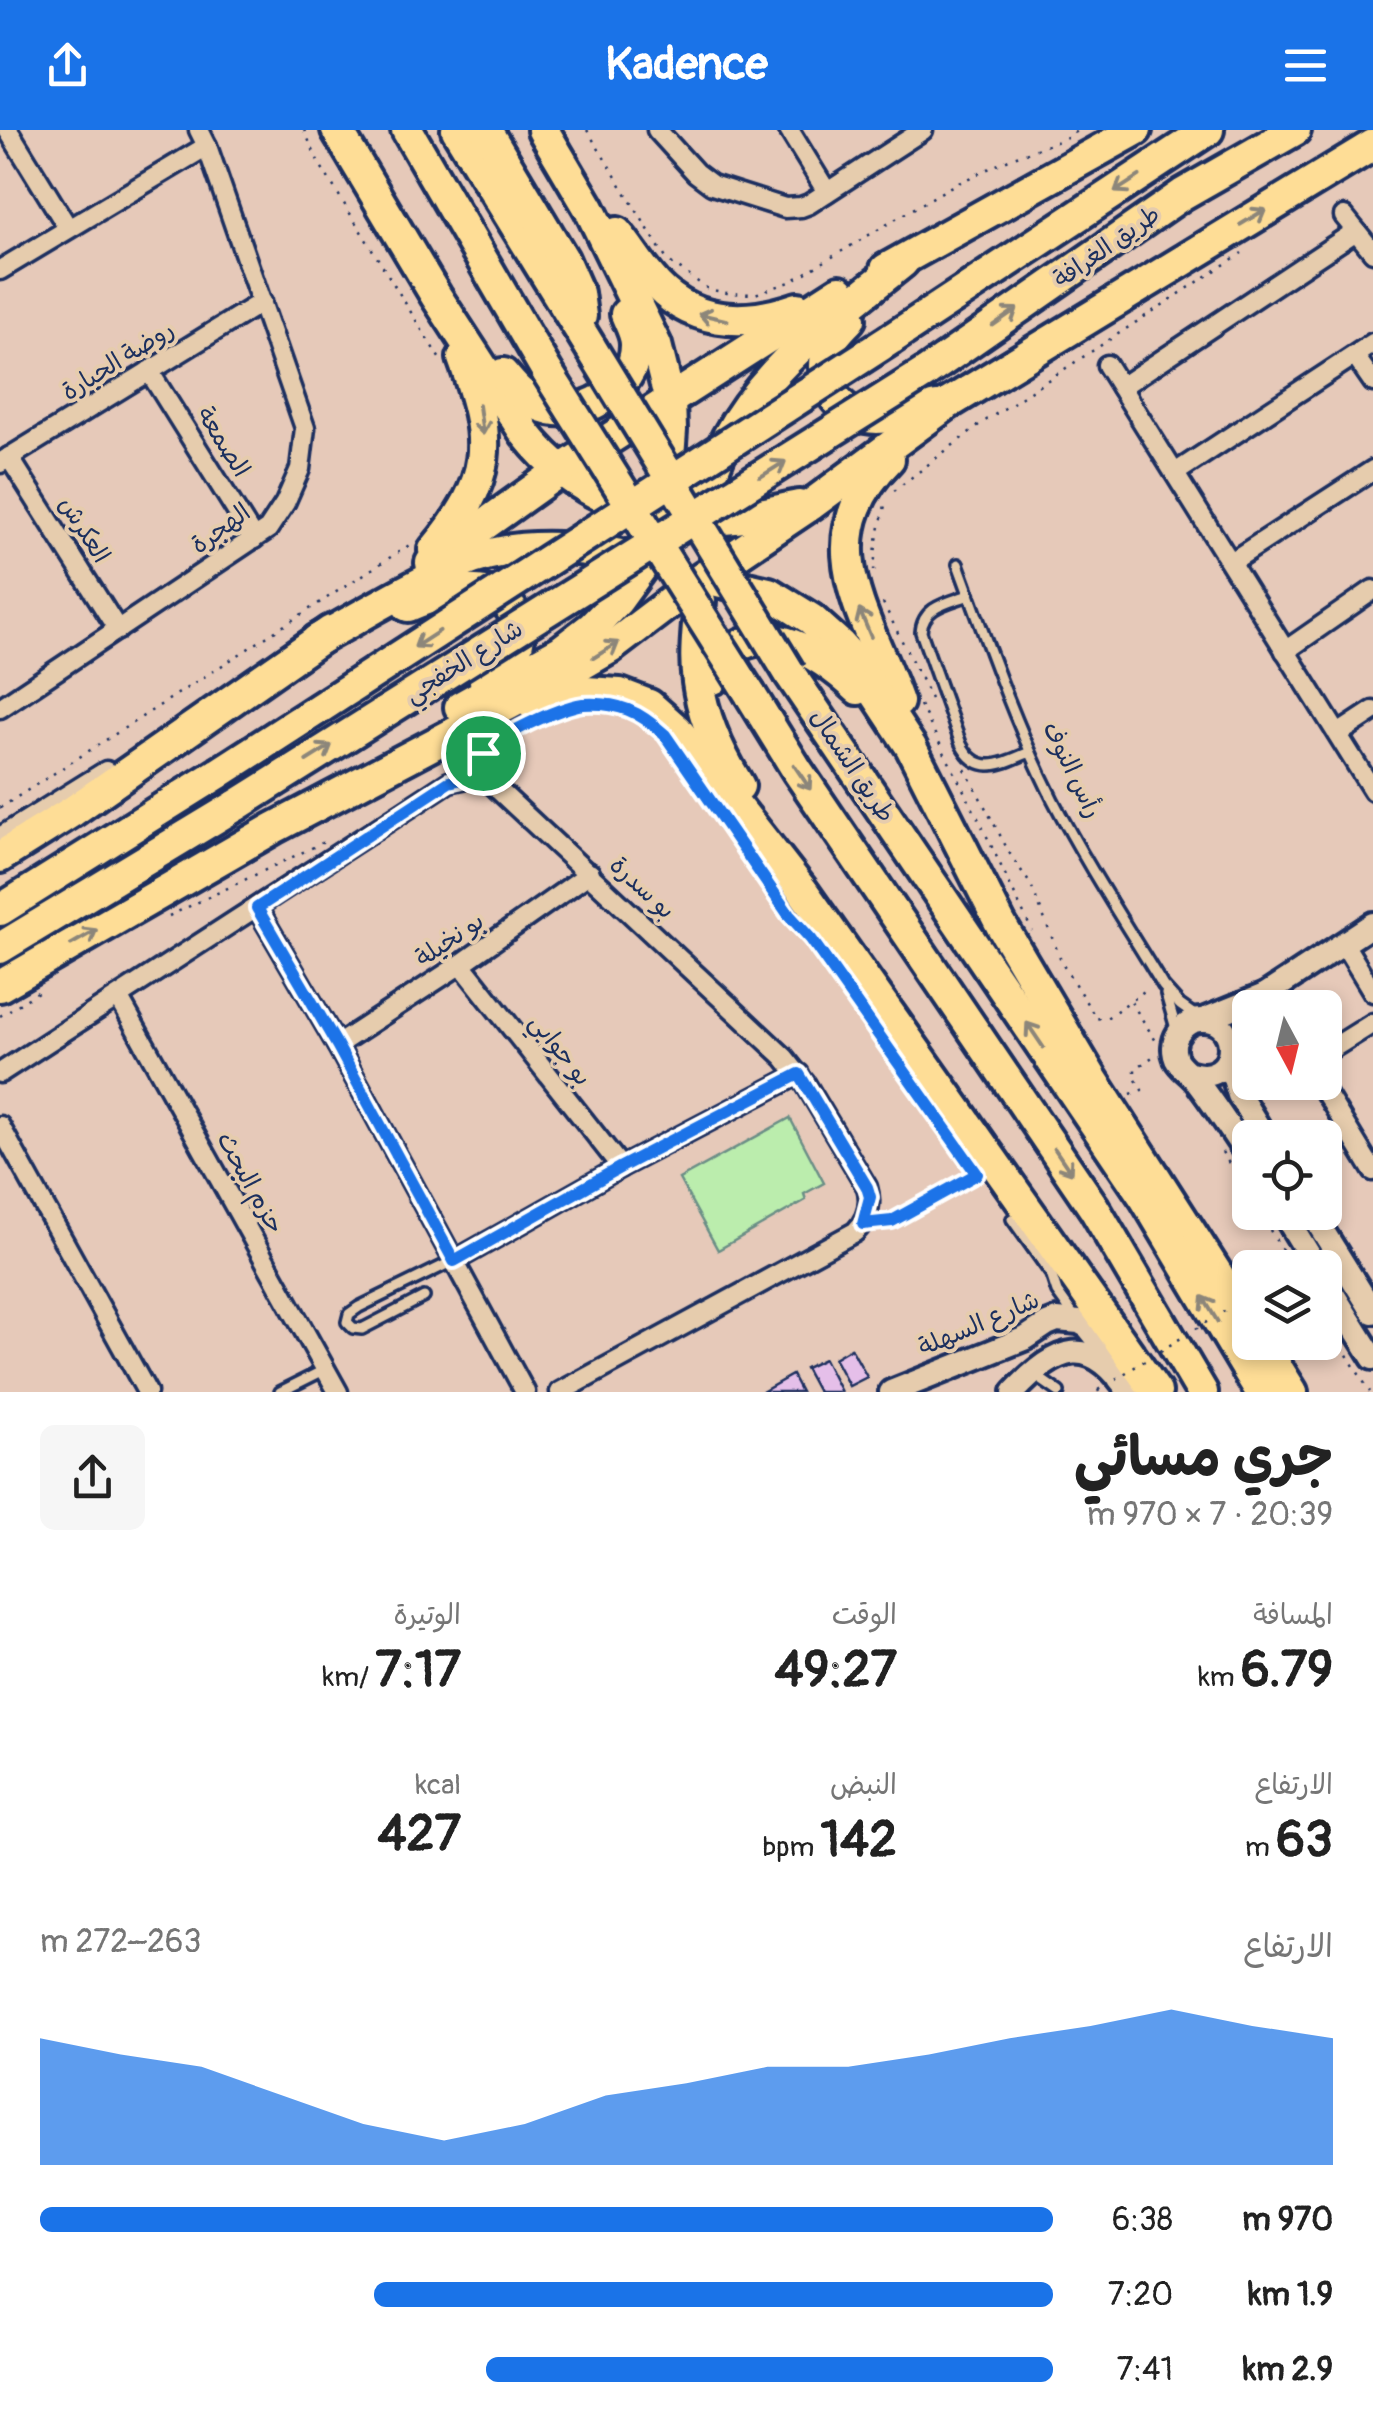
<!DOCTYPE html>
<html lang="ar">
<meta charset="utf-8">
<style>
body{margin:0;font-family:Pangolin,"Playpen Sans Arabic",sans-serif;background:#f6f6f6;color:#222;direction:rtl;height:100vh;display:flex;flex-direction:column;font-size:38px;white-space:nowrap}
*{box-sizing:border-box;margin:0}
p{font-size:32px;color:#767676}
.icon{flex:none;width:55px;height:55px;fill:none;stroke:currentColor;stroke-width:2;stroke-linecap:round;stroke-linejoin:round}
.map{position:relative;height:1262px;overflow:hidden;direction:ltr}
.side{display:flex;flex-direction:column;background:#fff;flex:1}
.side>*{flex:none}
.needle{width:65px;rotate:173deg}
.tools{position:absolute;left:1232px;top:860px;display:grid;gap:20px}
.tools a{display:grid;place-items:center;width:110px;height:110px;border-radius:15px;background:#fff;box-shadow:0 5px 15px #0003;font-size:50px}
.pin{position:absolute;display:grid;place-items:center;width:85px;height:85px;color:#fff;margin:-42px;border:5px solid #fff;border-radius:50%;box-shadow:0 2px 10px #0007}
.round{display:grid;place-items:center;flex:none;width:105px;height:105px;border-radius:15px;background:#f6f6f6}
.overview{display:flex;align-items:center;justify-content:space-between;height:170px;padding:0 40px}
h1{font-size:55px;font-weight:700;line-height:75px}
.stats{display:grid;grid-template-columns:repeat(3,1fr);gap:15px;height:170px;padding:10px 40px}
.stats div{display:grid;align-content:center}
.stats b{font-size:50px;font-weight:700}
.stats small{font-size:28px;font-weight:400}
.stats p{font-size:28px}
.chart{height:280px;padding:20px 40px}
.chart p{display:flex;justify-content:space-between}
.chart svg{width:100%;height:180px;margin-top:10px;fill:#1a73e8;opacity:.7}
ul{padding:0 40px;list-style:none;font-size:32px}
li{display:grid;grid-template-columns:160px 120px 1fr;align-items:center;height:75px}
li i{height:25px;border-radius:12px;background:#1a73e8}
header{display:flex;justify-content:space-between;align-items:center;height:130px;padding:0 40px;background:#1a73e8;color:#fff;font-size:45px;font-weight:700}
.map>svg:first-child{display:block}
.green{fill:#bbedad;stroke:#6b8e86;stroke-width:2.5}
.building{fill:#e5bfe9;stroke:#1b2f5e;stroke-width:2.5}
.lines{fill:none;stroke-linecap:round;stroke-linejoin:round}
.lane-casing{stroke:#1b2f5e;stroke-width:16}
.street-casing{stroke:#1b2f5e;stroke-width:25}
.secondary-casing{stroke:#1b2f5e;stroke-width:30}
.highway-casing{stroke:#1b2f5e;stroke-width:38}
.path{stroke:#1b2f5e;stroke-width:2.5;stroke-dasharray:2.5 8;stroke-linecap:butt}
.lane{stroke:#e6ccad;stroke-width:9}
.street{stroke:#e6ccad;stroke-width:18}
.secondary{stroke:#e6ccad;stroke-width:22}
.highway{stroke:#fedd96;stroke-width:30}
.highway-bridge-casing{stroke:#1b2f5e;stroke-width:38;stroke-linecap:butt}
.path-bridge{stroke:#1b2f5e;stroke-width:2.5;stroke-dasharray:2.5 8;stroke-linecap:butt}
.highway-bridge{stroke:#fedd96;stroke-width:30}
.oneway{stroke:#8c867a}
.route-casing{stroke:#fff;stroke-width:20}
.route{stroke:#1a73e8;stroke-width:12}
.labels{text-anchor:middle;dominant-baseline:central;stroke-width:8;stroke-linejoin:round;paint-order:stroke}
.street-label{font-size:25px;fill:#1b2f5e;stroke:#e6ccad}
</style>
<header><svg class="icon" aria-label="menu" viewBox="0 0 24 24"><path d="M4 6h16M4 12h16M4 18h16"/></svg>Kadence<svg class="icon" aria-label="share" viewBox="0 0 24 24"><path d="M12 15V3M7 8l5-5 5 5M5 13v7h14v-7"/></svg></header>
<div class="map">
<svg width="1373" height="1262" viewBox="0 0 1373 1262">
<rect width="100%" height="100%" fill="#e6c9b9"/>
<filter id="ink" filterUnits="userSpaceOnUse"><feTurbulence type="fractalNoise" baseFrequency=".01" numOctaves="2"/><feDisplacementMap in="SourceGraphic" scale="20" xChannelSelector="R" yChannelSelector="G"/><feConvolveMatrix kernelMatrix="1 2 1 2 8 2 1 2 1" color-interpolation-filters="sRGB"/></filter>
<g filter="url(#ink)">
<polygon class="green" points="790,988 824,1053 804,1064 806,1070 718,1120 679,1049"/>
<g class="building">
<polygon points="851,1218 867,1247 849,1256 834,1228"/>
<polygon points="824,1229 841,1262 818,1262 805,1238"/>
<polygon points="792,1245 801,1262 762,1262"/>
</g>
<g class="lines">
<defs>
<g id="lane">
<path d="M 958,434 C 987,513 1015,594 1053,670 C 1086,734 1126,795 1163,856 L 1180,875 L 1197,887"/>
<path d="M 969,465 C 948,473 923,476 921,502 L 961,614 C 978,648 1004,633 1030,622"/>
<polyline points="1166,864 1177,902"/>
<polyline points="1012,1089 1051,1144 1057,1162 1074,1186"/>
<polyline points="424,1167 362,1199 353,1198 347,1192 349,1184 359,1177 453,1131"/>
<polyline points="1036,1246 1059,1262"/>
<polyline points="280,1262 326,1239"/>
</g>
<g id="street">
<polyline points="8,0 68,98"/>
<polyline points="657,0 696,43 712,55 785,78 801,77 809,74 923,0"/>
<polyline points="789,0 827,62"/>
<polyline points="1344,86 1373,122"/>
<polyline points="0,140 207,16"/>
<polyline points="1355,226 1373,252"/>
<polyline points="1107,235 1373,661"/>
<polyline points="149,241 254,409"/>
<polyline points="1121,257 1356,101"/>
<polyline points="9,327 118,500"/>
<polyline points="0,333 262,172"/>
<polyline points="1175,343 1373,213"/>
<polyline points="1231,432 1373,340"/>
<polyline points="1285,521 1373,460"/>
<polyline points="0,578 268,399 285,373 300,339 305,298 207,16 199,0"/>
<polyline points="1338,604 1373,581"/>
<polyline points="0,707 106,641"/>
<polyline points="257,778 337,915 525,1262"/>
<polyline points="1344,814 1373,862"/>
<polyline points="461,834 621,1037"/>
<polyline points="119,868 338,1262"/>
<polyline points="337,915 461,834 590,743"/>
<polyline points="1325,923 1373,893"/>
<path d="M 0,943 L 449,652 L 471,647 L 491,653 L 784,927 L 805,953 L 867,1057 C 872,1074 868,1089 855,1102 L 560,1262"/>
<polyline points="1319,952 1373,1041"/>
<polyline points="0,996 147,1262"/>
<polyline points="454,1131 621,1037 799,944"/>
</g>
<g id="secondary">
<polyline points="1252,878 1265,865 1373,794"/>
<polyline points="1203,890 1265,865"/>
<polyline points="1228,929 1239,965 1265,1008"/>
<path d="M 1191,943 C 1239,957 1243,888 1201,890 C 1193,890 1186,894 1181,900 C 1174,908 1172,919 1176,929 C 1181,939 1191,943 1197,952 C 1216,977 1233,1003 1250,1029"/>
<polyline points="1283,1082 1317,1138"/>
<polyline points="1311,1082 1373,1182"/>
<polyline points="1325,1151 1373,1228"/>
<polyline points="891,1262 1026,1208 1047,1194 1057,1190 1079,1192 1088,1197 1110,1225 1118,1245"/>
<path d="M 1014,1262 C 1057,1216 1090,1203 1129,1262"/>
</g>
<g id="highway">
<path d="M 337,0 L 436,166 L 525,303 C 573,365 645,393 722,389 C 748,388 774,381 799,376"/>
<polyline points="407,0 548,243"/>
<polyline points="457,0 591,218"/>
<polyline points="486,0 563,129 578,163 581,186"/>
<path d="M 617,103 C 629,117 638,133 650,147 C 688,195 744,197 798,178"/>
<polyline points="886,139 1136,0"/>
<path d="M 850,189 C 843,197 834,205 830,214 C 816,244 832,281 866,287 C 888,291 915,281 937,277"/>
<polyline points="891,209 1208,0"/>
<polyline points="925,243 1183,64 1295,0"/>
<path d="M 503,244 C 513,256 523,268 538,275 C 578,294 637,260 636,214 C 636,204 630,194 626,184"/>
<path d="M 889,329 C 807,411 868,486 898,572"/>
<path d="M 702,400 C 705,278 818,201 903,132"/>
<path d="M 434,420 C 493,349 494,313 463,228"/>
<polyline points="431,433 561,340 840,161"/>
<polyline points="717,451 769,463 811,489 840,515 855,532 911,617 1001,795 1091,947 1250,1195"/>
<path d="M 700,471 C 698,498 694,526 698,552 C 703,589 720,625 739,656"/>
<path d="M 408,476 C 430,467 461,457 485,462 C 513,467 527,499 514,523 C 507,535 494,543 485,551"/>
<path d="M 317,510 C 364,485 411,455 460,434 C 517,409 589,417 649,431"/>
<polyline points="790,544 1145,1068 1261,1262"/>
<path d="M 713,549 C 744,474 819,521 858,559"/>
<polyline points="750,564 797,640 1094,1078 1202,1262"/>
<polyline points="534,576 554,569 585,562 620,564 649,575 677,600 802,760 1156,1262"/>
<polyline points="460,577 562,520 592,497 618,470 647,430 660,387 668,342 671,300 670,271 656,215 589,78 543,0"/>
<polyline points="0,727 73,681 331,501"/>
<polyline points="0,780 219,643"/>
<polyline points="0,818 237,675"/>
<polyline points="0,856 274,698 555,550 610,518 702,448 812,374 946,275 1373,15"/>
<polyline points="1261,1212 1292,1262"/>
</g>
</defs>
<use href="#lane" class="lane-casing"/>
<use href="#street" class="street-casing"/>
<use href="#secondary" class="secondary-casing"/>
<use href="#highway" class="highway-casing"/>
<g class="path">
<polyline points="304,0 319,33 441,231"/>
<polyline points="587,0 667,130 708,159 727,163 755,164 790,152 950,57 1011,28 1070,7 1077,0"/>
<polyline points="894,361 979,295 1242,123"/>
<polyline points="874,441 876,414 886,371"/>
<polyline points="883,473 931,569"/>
<polyline points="920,575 981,694 1032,801"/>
<polyline points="478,632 483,623 526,595"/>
<polyline points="965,639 1010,724 1031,755 1063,835 1096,888 1105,889 1150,857"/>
<polyline points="0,678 411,414"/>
<polyline points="767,754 798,795"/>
<polyline points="169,786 324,712"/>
<polyline points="1131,872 1156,911"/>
<polyline points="0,886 41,860"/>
<polyline points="1131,964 1142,960 1135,948 1135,939 1154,926"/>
<polyline points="1222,1022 1250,1068"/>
<polyline points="1259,1082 1293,1138"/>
<polyline points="880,1092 892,1091 975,1045"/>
<polyline points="1325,1189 1370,1262"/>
<polyline points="1292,1222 1308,1212"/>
<polyline points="1098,1260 1099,1262"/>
</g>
<use href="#lane" class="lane"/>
<use href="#street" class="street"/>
<use href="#secondary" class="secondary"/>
<use href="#highway" class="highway"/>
<defs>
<g id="highway-bridge">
<polyline points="591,218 790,544"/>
<polyline points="548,243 750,564"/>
<polyline points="219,643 891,209"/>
<polyline points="237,675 925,243"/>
</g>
</defs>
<use href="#highway-bridge" class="highway-bridge-casing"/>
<polyline class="path-bridge" points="1098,1260 1250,1165"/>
<use href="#highway-bridge" class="highway-bridge"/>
</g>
<defs><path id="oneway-shaft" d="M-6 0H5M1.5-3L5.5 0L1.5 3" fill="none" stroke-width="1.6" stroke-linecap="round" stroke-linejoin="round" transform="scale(2.5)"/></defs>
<g class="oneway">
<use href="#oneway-shaft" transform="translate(1127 54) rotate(147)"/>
<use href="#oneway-shaft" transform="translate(1253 87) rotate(-31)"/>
<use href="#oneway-shaft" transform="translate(713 187) rotate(-167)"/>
<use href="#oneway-shaft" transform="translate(1005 187) rotate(-35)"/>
<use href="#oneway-shaft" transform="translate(481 290) rotate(82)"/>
<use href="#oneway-shaft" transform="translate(773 339) rotate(-32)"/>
<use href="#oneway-shaft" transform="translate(865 493) rotate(-113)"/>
<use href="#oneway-shaft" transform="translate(427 509) rotate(147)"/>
<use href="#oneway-shaft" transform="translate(606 520) rotate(-32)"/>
<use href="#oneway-shaft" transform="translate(319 623) rotate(-32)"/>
<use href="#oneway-shaft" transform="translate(802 647) rotate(56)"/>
<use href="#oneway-shaft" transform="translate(84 807) rotate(-30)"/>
<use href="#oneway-shaft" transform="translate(1035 905) rotate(-124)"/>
<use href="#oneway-shaft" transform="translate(1063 1031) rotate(56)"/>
<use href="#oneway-shaft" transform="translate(1210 1179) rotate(-121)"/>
</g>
</g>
<g class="lines" filter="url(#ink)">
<defs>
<path id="route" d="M 583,574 C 619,572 639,581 665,605 L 789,785 L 811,809 L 977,1044 L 892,1091 L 863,1094 L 870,1067 L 867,1057 L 799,944 L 621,1037 L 454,1131 L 337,915 L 257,778 L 449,652 L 471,647 C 475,640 477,631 482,625 C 496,606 558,578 583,574 Z"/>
</defs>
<use href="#route" class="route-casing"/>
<use href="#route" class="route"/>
</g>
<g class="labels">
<g class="street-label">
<text transform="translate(1107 117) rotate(-35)">طريق الغرافة</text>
<text transform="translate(118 231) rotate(-32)">روضة الحبارة</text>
<text transform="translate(223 312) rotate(58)">الصمعة</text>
<text transform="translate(221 399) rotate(-36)">الهجرة</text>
<text transform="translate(84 400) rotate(58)">العكرش</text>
<text transform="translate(464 532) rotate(-32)">شارع الخفجي</text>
<text transform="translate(852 636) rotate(56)">طريق الشمال</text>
<text transform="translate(1072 640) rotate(64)">رأس النوف</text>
<text transform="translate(642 758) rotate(43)">بو سدرة</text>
<text transform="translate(450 810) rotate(-34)">بو نخيلة</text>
<text transform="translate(560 920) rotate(52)">بو جوابي</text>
<text transform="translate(250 1053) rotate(61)">حزم البحث</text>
<text transform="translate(979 1194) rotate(-23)">شارع السهلة</text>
</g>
</g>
</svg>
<div class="tools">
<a><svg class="needle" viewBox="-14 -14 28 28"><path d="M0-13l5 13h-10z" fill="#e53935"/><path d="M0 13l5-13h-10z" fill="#767676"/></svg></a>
<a><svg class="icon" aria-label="locate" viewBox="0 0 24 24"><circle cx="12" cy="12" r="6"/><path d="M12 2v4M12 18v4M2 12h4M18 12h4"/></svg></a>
<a><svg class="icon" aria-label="layers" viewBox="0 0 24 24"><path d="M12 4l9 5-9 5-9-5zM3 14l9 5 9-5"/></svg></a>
</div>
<div class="pin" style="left:483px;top:623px;background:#1e9e55"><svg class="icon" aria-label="arrive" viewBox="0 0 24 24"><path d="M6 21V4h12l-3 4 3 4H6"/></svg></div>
</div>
<section class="side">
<div class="overview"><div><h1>جري مسائي</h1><p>20:39 · 7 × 970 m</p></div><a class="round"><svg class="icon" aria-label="share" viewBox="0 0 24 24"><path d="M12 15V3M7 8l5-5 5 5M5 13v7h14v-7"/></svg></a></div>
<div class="stats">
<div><p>المسافة</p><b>6.79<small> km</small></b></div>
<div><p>الوقت</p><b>49:27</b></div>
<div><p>الوتيرة</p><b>7:17<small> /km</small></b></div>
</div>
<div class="stats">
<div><p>الارتفاع</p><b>63<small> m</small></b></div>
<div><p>النبض</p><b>142<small> bpm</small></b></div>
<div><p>kcal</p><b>427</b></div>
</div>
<div class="chart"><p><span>الارتفاع</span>263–272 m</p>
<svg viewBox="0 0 160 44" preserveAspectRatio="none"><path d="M0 44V13L10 17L20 20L30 27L40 34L50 38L60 34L70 27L80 24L90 20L100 20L110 17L120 13L130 10L140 6L150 10L160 13V44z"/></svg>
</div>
<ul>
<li><b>970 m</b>6:38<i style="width:100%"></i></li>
<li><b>1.9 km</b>7:20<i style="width:67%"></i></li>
<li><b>2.9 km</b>7:41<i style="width:56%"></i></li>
</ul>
</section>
